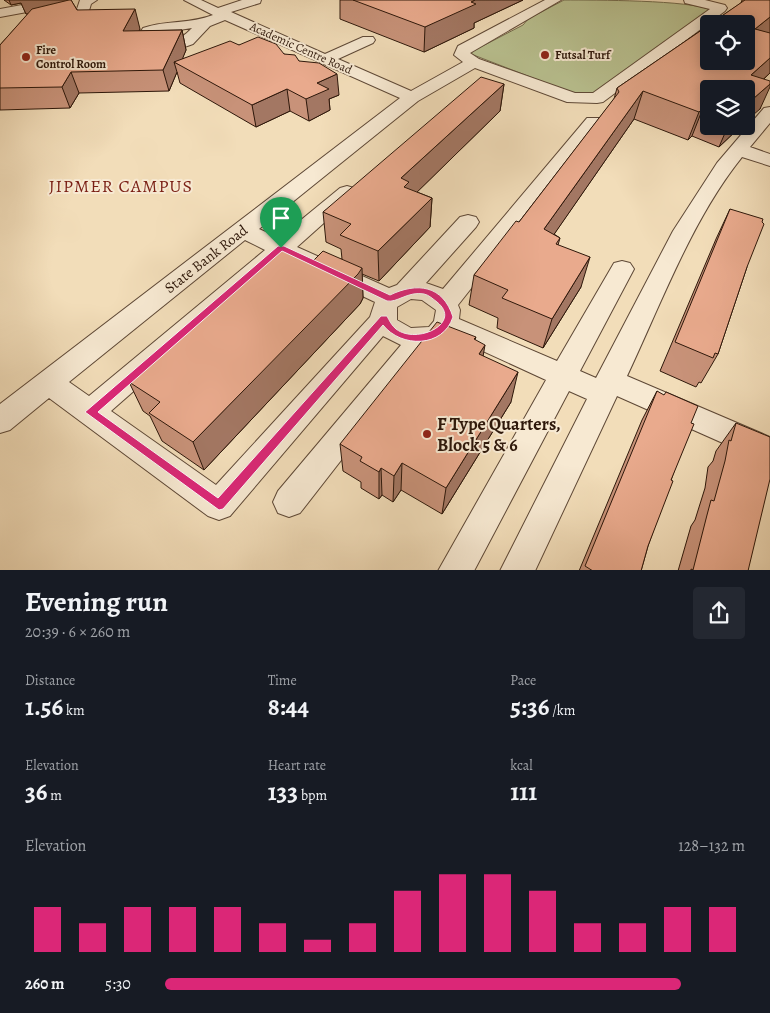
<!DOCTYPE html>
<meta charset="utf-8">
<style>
body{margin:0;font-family:Alegreya,serif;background:#242831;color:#f1f3f6;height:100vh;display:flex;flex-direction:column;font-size:19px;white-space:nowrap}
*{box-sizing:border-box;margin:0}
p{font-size:16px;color:#9ea1a6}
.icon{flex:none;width:28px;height:28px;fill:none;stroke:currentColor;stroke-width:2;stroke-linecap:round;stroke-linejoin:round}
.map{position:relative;height:570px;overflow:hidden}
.details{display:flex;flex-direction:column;background:#171b24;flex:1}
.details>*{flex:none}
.buttons{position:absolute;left:700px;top:15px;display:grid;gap:10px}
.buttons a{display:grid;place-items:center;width:55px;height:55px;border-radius:5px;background:#171b24;box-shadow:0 2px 12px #0003;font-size:25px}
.pin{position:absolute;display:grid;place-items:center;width:42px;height:42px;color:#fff;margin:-51px -21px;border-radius:50% 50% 50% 0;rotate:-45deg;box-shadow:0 0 5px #0007}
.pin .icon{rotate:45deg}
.round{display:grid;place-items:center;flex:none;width:52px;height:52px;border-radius:5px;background:#242831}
.summary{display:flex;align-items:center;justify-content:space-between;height:85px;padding:0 25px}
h1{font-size:28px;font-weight:700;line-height:38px}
.figures{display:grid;grid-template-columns:repeat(3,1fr);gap:8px;height:85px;padding:5px 25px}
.figures div{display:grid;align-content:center}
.figures b{font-size:25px;font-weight:700}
.figures small{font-size:14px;font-weight:400}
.figures p{font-size:14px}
.chart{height:140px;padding:10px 25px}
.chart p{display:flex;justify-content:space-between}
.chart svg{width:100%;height:90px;margin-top:5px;stroke:#db2777;stroke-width:6}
ul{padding:0 25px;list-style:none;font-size:16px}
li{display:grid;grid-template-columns:80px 60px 1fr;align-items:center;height:38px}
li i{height:12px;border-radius:6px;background:#db2777}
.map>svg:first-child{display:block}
.green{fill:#b9c190;stroke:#736c4d}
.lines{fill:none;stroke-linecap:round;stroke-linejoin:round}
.minor-casing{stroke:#5e4836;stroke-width:2}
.minor{fill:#f7e9d2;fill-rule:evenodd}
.wall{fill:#c89279;stroke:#2d170a}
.shaded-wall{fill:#a37763;stroke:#2d170a}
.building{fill:#e9aa8d;stroke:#2d170a}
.route{fill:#db2777;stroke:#fff;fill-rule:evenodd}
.poi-dot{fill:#8f2418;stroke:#f7e9d2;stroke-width:2}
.labels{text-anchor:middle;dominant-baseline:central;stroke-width:4;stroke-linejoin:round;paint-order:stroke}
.far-street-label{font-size:12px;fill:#2d170a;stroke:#f7e9d2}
.far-poi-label{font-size:12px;font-weight:bold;fill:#2d170a;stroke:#f7e9d2;text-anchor:start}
.street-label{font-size:15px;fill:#2d170a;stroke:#f7e9d2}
.quarter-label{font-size:18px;letter-spacing:1px;fill:#7a1f14;stroke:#f7e9d2}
.near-poi-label{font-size:18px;font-weight:bold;fill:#2d170a;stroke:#f7e9d2;text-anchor:start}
</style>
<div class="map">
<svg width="770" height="571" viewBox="0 0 770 571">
<rect width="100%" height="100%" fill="#f2ddb9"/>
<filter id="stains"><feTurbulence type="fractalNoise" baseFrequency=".004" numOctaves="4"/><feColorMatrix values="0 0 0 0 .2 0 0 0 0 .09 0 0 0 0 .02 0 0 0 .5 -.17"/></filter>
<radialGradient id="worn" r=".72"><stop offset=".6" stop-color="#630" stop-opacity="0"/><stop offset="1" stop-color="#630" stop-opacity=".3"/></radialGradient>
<path class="green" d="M 564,0 C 594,0 691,0 711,10 L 596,94 L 582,97 L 471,54 L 473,51 L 523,25 L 528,19 Z"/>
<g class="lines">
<defs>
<g id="minor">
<polygon points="49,0 59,0 61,3 54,7 0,17 0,9"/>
<polygon points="80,0 97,0 91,4 88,14 54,23 47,19 49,16 77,9"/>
<path d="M 184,0 L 201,0 L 218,8 L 242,0 L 261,0 L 260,3 L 231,12 L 325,54 L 363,37 L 373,37 L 375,40 L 373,43 L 338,59 L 411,91 L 463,62 L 454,55 L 458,46 L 545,0 L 561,0 L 470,53 L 479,59 L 575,93 L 593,93 L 710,9 L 685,3 L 684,0 L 705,0 L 725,5 L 727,8 L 725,11 L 603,102 L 597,103 L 567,102 L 475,68 L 418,101 L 259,229 L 279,238 L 340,188 L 347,186 L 354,188 L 357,192 L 354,196 L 297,247 L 389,288 L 397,285 L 460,217 L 468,215 L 476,217 L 479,222 L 476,227 L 426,283 L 443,289 L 587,118 L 599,118 L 602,122 L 599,126 L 458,305 L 460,310 L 459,319 L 557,361 L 614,263 L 622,261 L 630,263 L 634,269 L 580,371 L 596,378 L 673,231 L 717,163 L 764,108 L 770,107 L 770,123 L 750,147 L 770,154 L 770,166 L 742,157 C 692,219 661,304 627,376 L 770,437 L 770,464 L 617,396 L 535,571 L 500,571 L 587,399 L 569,391 L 474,571 L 438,571 L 546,380 L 450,336 L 447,341 L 430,346 L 300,513 L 289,517 L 278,513 L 273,502 L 278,491 L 401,345 L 383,336 L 230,516 L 219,520 L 208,516 L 49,398 L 10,430 L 0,433 L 0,404 L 400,98 L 225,20 L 210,26 L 193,44 L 179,49 L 158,50 L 142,46 L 137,38 L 143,28 C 166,20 191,24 213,15 ZM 192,28 C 182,39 165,49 151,38 L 154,34 ZM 245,240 L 265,250 L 89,396 L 69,382 ZM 284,259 L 375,302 L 370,317 L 216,485 L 111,411 ZM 411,299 L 422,300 L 436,310 L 434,321 L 429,327 L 411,328 L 397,320 L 397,307 Z"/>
</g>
</defs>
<use href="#minor" class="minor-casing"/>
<use href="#minor" class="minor"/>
</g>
<g class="wall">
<polygon points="4,0 71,0 77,10 140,29 139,31 182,30 186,50 182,59 239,45 284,54 299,61 339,95 329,99 330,110 309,121 290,111 256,127 180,83 177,72 169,91 79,93 70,108 0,110 0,45 28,14 26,14 21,3 11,5"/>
<polygon points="340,0 523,0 474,23 474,28 424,52 340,19"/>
<polygon points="742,0 770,0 770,73 764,79 760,109 709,89 709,126 741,126 719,147 692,136 688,140 634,119 554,234 560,238 558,245 581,287 543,348 497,328 498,318 469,305 474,275 519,222 614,99 617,88 741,3"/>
<polygon points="504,84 500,111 417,192 432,198 430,227 379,281 362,274 363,298 360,304 204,470 162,441 150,416 143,411 129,382 311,263 342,259 341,249 326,242 323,212"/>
<polygon points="730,209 747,267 718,354 701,383 699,382 696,387 660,371 716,239"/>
<polygon points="476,337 475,340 483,356 511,402 442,514 401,490 393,502 382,495 379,499 361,488 361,482 343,471 340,444"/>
<polygon points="657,391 691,423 648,546 641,571 579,571 642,420"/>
<polygon points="736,423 748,571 678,571 691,526 695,520 705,488 708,467 713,461 716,451"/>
</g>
<g class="shaded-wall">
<polygon points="9,0 69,0 52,10 26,14 21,3 11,5"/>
<polygon points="475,0 523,0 474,23 474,28 424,52 425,27"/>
<polygon points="135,9 140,29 129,51 123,31"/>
<polygon points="770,17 770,34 755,29"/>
<polygon points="182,30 186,50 180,65 174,62 177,72 169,91 163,70"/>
<polygon points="770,58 770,73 746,95 751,75"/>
<polygon points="71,72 79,93 70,108 62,87"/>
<polygon points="337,74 339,95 329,99 330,110 309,121 306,99 317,83"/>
<polygon points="504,84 500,111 409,200 401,178"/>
<polygon points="770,84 770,87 760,109 746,121 746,105"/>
<polygon points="287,89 290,111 256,127 252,105"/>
<polygon points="643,91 634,119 537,259 544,229"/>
<polygon points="703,108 692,136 688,140 699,112"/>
<polygon points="728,126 741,126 719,147"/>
<polygon points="432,198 430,227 379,281 378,251"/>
<polygon points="590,257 581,287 543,348 552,319"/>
<polygon points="362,268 363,298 360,304 204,470 193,442"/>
<polygon points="485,345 480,374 479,354"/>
<polygon points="518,372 511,402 442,514 446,488"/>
<polygon points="402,463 401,490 393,502 394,476"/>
<polygon points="381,468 382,495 379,499 379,472"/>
</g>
<g class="building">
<polygon points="69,0 71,0 77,10 135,9 123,31 182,30 163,70 71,72 62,87 0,88 0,45 32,9"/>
<polygon points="353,0 475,0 471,2 476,4 425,27"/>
<polygon points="745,0 770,0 770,17 755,29 770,33 770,58 751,75 770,81 770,84 746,105 746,89 709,89 709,110 703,108 699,112 643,91 544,229 560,238 556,244 590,257 552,319 502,298 508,290 474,275 516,221 519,222 619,92 617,88 709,25 709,61 746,61 746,24 710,24"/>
<polygon points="258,37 276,44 284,54 295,55 299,61 319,63 337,74 317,83 329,89 306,99 287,89 252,105 174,62 230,41 239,45"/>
<polygon points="481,77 504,84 401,178 409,182 404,187 432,198 378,251 340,235 351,224 323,212"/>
<polygon points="730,209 763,219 762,222 764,224 747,267 718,354 715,353 713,358 675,342"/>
<polygon points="282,249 311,263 323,251 362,268 358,274 193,442 149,413 160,402 129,382"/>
<polygon points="437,322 476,337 474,339 485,345 479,354 518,372 446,488 402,463 394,476 381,468 379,472 360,461 362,457 340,444"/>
<polygon points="657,391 664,395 666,392 698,406 691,423 694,424 671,480 673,481 648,546 641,571 593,571 585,566"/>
<polygon points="736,423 770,437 770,479 748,571 691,571 691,569 693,570 707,515 711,500 714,501 725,461 729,440 731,441"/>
</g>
<path class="route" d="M 278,246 L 284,246 L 390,295 C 417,282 443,285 453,317 C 443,348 401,348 383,325 L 223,509 L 219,510 L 85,412 ZM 282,251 L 387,301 C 397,303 408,291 424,294 C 429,295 433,299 437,302 C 463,323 417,345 396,329 C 392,326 389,320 387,316 L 381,316 L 218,498 L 98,412 Z"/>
<g class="poi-dot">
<circle cx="545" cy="55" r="5"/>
<circle cx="26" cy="57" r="5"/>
<circle cx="427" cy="434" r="5"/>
</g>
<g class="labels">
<g class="far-street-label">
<text transform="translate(301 48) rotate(24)">Academic Centre Road</text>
</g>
<g class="far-poi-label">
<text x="36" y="50">Fire<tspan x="36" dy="14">Control Room</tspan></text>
<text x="555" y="55">Futsal Turf</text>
</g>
<g class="street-label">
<text transform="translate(206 259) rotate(-38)">State Bank Road</text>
</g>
<g class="quarter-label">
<text x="121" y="186">JIPMER CAMPUS</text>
</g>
<g class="near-poi-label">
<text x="437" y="424">F Type Quarters,<tspan x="437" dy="21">Block 5 &amp; 6</tspan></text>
</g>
</g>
<rect width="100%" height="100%" filter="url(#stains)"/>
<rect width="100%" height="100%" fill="url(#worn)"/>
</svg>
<div class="buttons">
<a><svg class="icon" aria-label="locate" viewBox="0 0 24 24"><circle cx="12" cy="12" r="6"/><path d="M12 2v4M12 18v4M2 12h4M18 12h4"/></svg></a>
<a><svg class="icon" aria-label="layers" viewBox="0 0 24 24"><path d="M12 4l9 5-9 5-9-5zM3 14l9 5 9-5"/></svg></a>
</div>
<div class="pin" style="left:281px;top:248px;background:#1e9e55"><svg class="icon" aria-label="arrive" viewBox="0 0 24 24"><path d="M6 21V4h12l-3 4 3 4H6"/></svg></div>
</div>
<section class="details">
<div class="summary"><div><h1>Evening run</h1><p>20:39 · 6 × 260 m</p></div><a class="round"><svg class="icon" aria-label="share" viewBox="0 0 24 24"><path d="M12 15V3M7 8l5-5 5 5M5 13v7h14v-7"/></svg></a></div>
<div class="figures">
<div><p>Distance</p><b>1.56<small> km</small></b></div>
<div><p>Time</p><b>8:44</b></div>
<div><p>Pace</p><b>5:36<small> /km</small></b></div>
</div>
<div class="figures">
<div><p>Elevation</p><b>36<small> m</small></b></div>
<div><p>Heart rate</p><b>133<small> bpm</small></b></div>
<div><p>kcal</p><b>111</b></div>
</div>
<div class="chart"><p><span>Elevation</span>128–132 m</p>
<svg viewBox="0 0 160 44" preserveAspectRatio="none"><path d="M5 44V22M15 44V30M25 44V22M35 44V22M45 44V22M55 44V30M65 44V38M75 44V30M85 44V14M95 44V6M105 44V6M115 44V14M125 44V30M135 44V30M145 44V22M155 44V22"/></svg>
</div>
<ul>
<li><b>260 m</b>5:30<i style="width:89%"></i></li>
</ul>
</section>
